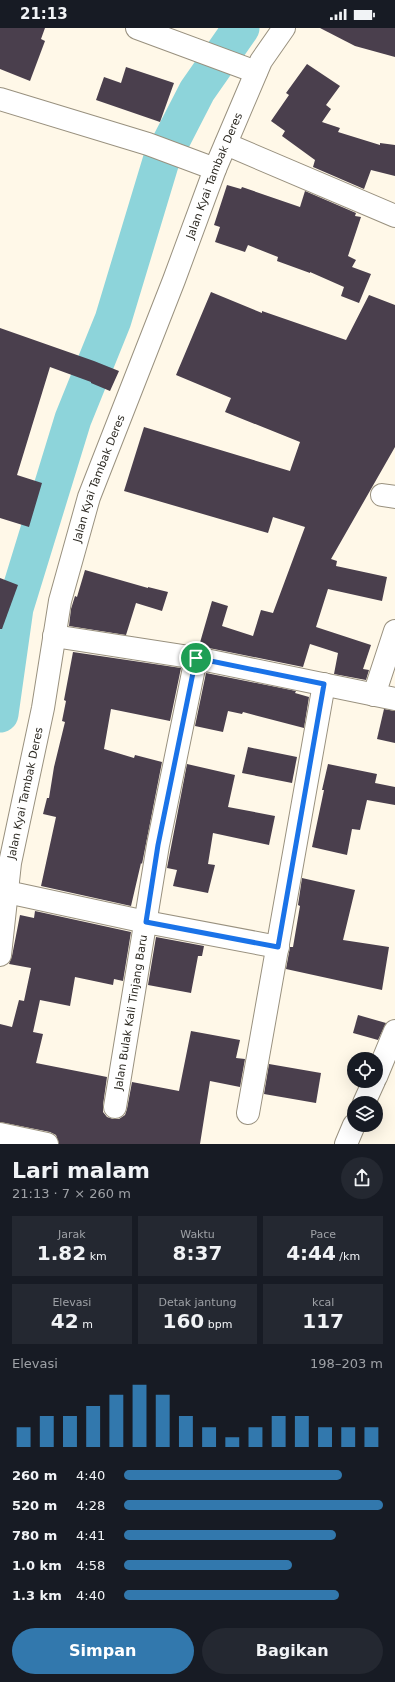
<!DOCTYPE html>
<html lang="id">
<meta charset="utf-8">
<style>
body{margin:0;font-family:"DejaVu Sans",sans-serif;background:#242831;color:#f1f3f6;height:100vh;display:flex;flex-direction:column;font-size:15px;white-space:nowrap}
*{box-sizing:border-box;margin:0}
p{font-size:13px;color:#9ea1a6}
.icon{flex:none;width:22px;height:22px;fill:none;stroke:currentColor;stroke-width:2;stroke-linecap:round;stroke-linejoin:round}
.map{position:relative;height:1116px;overflow:hidden}
.side{display:flex;flex-direction:column;background:#171b24;flex:1}
.side>*{flex:none}
.tools{position:absolute;left:347px;top:1024px;display:grid;gap:8px}
.tools a{display:grid;place-items:center;width:36px;height:36px;border-radius:50%;background:#171b24;box-shadow:0 4px 16px #0002;font-size:20px}
.pin{position:absolute;display:grid;place-items:center;width:34px;height:34px;color:#fff;margin:-17px;border:2px solid #fff;border-radius:50%;box-shadow:0 1px 4px #0007}
.round{display:grid;place-items:center;flex:none;width:42px;height:42px;border-radius:21px;background:#242831}
.summary{display:flex;align-items:center;justify-content:space-between;height:68px;padding:0 12px}
h1{font-size:22px;font-weight:700;line-height:30px}
.stats{display:grid;grid-template-columns:repeat(3,1fr);gap:6px;height:68px;padding:4px 12px}
.stats div{display:grid;align-content:center;border-radius:0px;background:#242831;text-align:center}
.stats b{font-size:20px;font-weight:700}
.stats small{font-size:11px;font-weight:400}
.stats p{font-size:11px}
.chart{height:112px;padding:8px 12px}
.chart p{display:flex;justify-content:space-between}
.chart svg{width:100%;height:72px;margin-top:4px;stroke:#3278ad;stroke-width:6}
.cta{display:flex;gap:8px;margin-top:auto;padding:8px 12px}
.cta a{flex:1;height:46px;border-radius:24px;background:#3278ad;color:#fff;font-size:16px;font-weight:700;line-height:46px;text-align:center}
.cta a+a{background:#242831;color:#f1f3f6}
ul{padding:0 12px;list-style:none;font-size:13px}
li{display:grid;grid-template-columns:64px 48px 1fr;align-items:center;height:30px}
li i{height:10px;border-radius:5px;background:#3278ad}
.status{display:flex;justify-content:space-between;align-items:center;height:28px;padding:0 20px;background:#171b24;direction:ltr}
.status svg{height:11px;fill:currentColor}
.map>svg:first-child{display:block}
.lines{fill:none;stroke-linecap:round;stroke-linejoin:round}
.river{stroke:#8dd4da;stroke-width:37}
.building{fill:#4a3f4d}
.minor-casing{stroke:#99917f;stroke-width:24}
.minor{stroke:#fff;stroke-width:22}
.route-casing{stroke:#fff;stroke-width:8}
.route{stroke:#1a73e8;stroke-width:5}
.labels{text-anchor:middle;dominant-baseline:central;stroke-width:4;stroke-linejoin:round;paint-order:stroke}
.street-label{font-size:11px;fill:#2c2922;stroke:#fff}
</style>
<div class="status"><b>21:13</b><svg viewBox="0 0 49 12"><path d="M0 12V9h3v3zM5 12V6h3v6zM10 12V3h3v9zM15 12V0h3v12zM26 1h20v11H26zM47 4h2v5h-2z"/></svg></div>
<div class="map">
<svg width="395" height="1116" viewBox="0 0 395 1116">
<rect width="100%" height="100%" fill="#fff8e8"/>
<g class="lines">
<polyline class="river" points="0,686 15,580 73,391 113,292 161,133 197,63 241,0"/>
</g>
<g class="building">
<polygon points="0,0 45,0 41,11 45,13 30,53 0,41"/>
<polygon points="320,0 395,0 395,29 355,18"/>
<polygon points="307,36 340,58 326,77 331,81 322,94 340,100 338,104 380,117 380,115 395,117 395,148 371,142 364,161 313,139 315,132 282,108 285,103 271,93 289,67 286,65"/>
<polygon points="126,39 174,55 160,94 96,72 104,49 121,55"/>
<polygon points="227,157 241,161 242,159 300,179 305,163 356,185 355,188 361,189 348,228 356,232 352,239 371,246 359,275 341,268 344,259 310,244 310,245 277,233 278,229 248,217 245,224 215,214 220,199 214,197"/>
<polygon points="211,264 262,285 262,283 346,312 369,267 395,277 395,419 331,531 337,533 336,538 387,549 382,573 328,561 316,599 371,617 363,641 369,642 366,652 334,646 338,625 310,616 303,639 199,618 212,573 228,578 222,598 253,608 261,582 273,585 305,499 273,489 268,505 124,463 144,399 290,443 300,414 225,384 231,370 176,347"/>
<polygon points="0,300 94,333 119,343 110,363 91,355 91,354 50,339 17,447 42,455 29,499 0,490"/>
<polygon points="85,542 148,560 148,559 168,564 162,583 136,575 126,607 69,598 71,581 75,568 77,569"/>
<polygon points="0,550 18,557 2,601 0,601"/>
<polygon points="73,624 181,640 170,693 111,681 104,721 134,730 135,727 162,734 142,836 141,835 131,878 41,858 56,789 43,786 47,770 49,770 54,739 65,694 62,693 66,673 64,672"/>
<polygon points="206,645 296,663 295,665 309,669 304,700 243,684 242,686 228,683 223,704 195,698"/>
<polygon points="384,681 395,683 395,715 377,711"/>
<polygon points="248,719 297,729 292,755 242,745"/>
<polygon points="187,736 235,747 228,779 275,788 269,817 213,805 208,836 215,837 208,865 173,858 177,842 167,840"/>
<polygon points="328,736 377,746 375,755 395,759 395,777 367,772 360,802 352,801 347,827 312,819 324,762 322,762"/>
<polygon points="302,850 355,862 343,912 389,919 382,962 286,941 290,919 293,919 300,878 298,877"/>
<polygon points="35,883 131,904 123,953 114,951 113,957 75,949 70,978 40,972 33,1004 43,1006 36,1035 107,1049 103,1077 103,1084 107,1089 113,1091 119,1091 125,1087 127,1081 132,1054 179,1063 191,1003 240,1012 236,1030 245,1031 240,1059 210,1053 200,1116 59,1116 56,1107 50,1104 0,1094 0,996 12,999 19,972 24,973 31,940 9,936 12,928 20,887 34,890"/>
<polygon points="156,909 204,918 202,928 198,928 191,965 148,957"/>
<polygon points="358,987 386,995 378,1012 353,1005"/>
<polygon points="269,1036 321,1045 316,1075 264,1066"/>
</g>
<g class="lines">
<defs>
<g id="minor">
<polyline points="137,0 256,44"/>
<polyline points="0,71 148,116 215,141"/>
<polyline points="226,116 395,188"/>
<polyline points="382,467 395,469"/>
<polyline points="54,608 196,630 395,671"/>
<polyline points="374,667 395,603"/>
<polyline points="7,864 146,894 278,919"/>
<path id="s1" d="M 0,927 L 10,835 L 43,680 L 60,573 L 89,469 L 174,252 L 215,141 L 261,33 L 284,0"/>
<polyline points="376,1049 395,1003"/>
<polyline points="364,1075 374,1053"/>
<path id="s2" d="M 115,1079 L 158,817 L 196,630"/>
<polyline points="248,1085 324,656"/>
<polyline points="0,1106 47,1116"/>
<polyline points="346,1116 354,1097"/>
</g>
</defs>
<use href="#minor" class="minor-casing"/>
<use href="#minor" class="minor"/>
</g>
<g class="lines">
<defs>
<polygon id="route" points="196,630 324,656 278,919 146,894 158,817"/>
</defs>
<use href="#route" class="route-casing"/>
<use href="#route" class="route"/>
</g>
<g class="labels">
<g class="street-label">
<text stroke="none"><textPath href="#s1" startOffset="812">Jalan Kyai Tambak Deres</textPath></text>
<text stroke="none"><textPath href="#s1" startOffset="488">Jalan Kyai Tambak Deres</textPath></text>
<text stroke="none"><textPath href="#s1" startOffset="164">Jalan Kyai Tambak Deres</textPath></text>
<text stroke="none"><textPath href="#s2" startOffset="96">Jalan Bulak Kali Tinjang Baru</textPath></text>
</g>
</g>
</svg>
<div class="tools">
<a><svg class="icon" aria-label="locate" viewBox="0 0 24 24"><circle cx="12" cy="12" r="6"/><path d="M12 2v4M12 18v4M2 12h4M18 12h4"/></svg></a>
<a><svg class="icon" aria-label="layers" viewBox="0 0 24 24"><path d="M12 4l9 5-9 5-9-5zM3 14l9 5 9-5"/></svg></a>
</div>
<div class="pin" style="left:196px;top:630px;background:#1e9e55"><svg class="icon" aria-label="arrive" viewBox="0 0 24 24"><path d="M6 21V4h12l-3 4 3 4H6"/></svg></div>
</div>
<section class="side">
<div class="summary"><div><h1>Lari malam</h1><p>21:13 · 7 × 260 m</p></div><a class="round"><svg class="icon" aria-label="share" viewBox="0 0 24 24"><path d="M12 15V3M7 8l5-5 5 5M5 13v7h14v-7"/></svg></a></div>
<div class="stats">
<div><p>Jarak</p><b>1.82<small> km</small></b></div>
<div><p>Waktu</p><b>8:37</b></div>
<div><p>Pace</p><b>4:44<small> /km</small></b></div>
</div>
<div class="stats">
<div><p>Elevasi</p><b>42<small> m</small></b></div>
<div><p>Detak jantung</p><b>160<small> bpm</small></b></div>
<div><p>kcal</p><b>117</b></div>
</div>
<div class="chart"><p><span>Elevasi</span>198–203 m</p>
<svg viewBox="0 0 160 44" preserveAspectRatio="none"><path d="M5 44V32M15 44V25M25 44V25M35 44V19M45 44V12M55 44V6M65 44V12M75 44V25M85 44V32M95 44V38M105 44V32M115 44V25M125 44V25M135 44V32M145 44V32M155 44V32"/></svg>
</div>
<ul>
<li><b>260 m</b>4:40<i style="width:84%"></i></li>
<li><b>520 m</b>4:28<i style="width:100%"></i></li>
<li><b>780 m</b>4:41<i style="width:82%"></i></li>
<li><b>1.0 km</b>4:58<i style="width:65%"></i></li>
<li><b>1.3 km</b>4:40<i style="width:83%"></i></li>
</ul>
<div class="cta"><a>Simpan</a><a>Bagikan</a></div>
</section>
